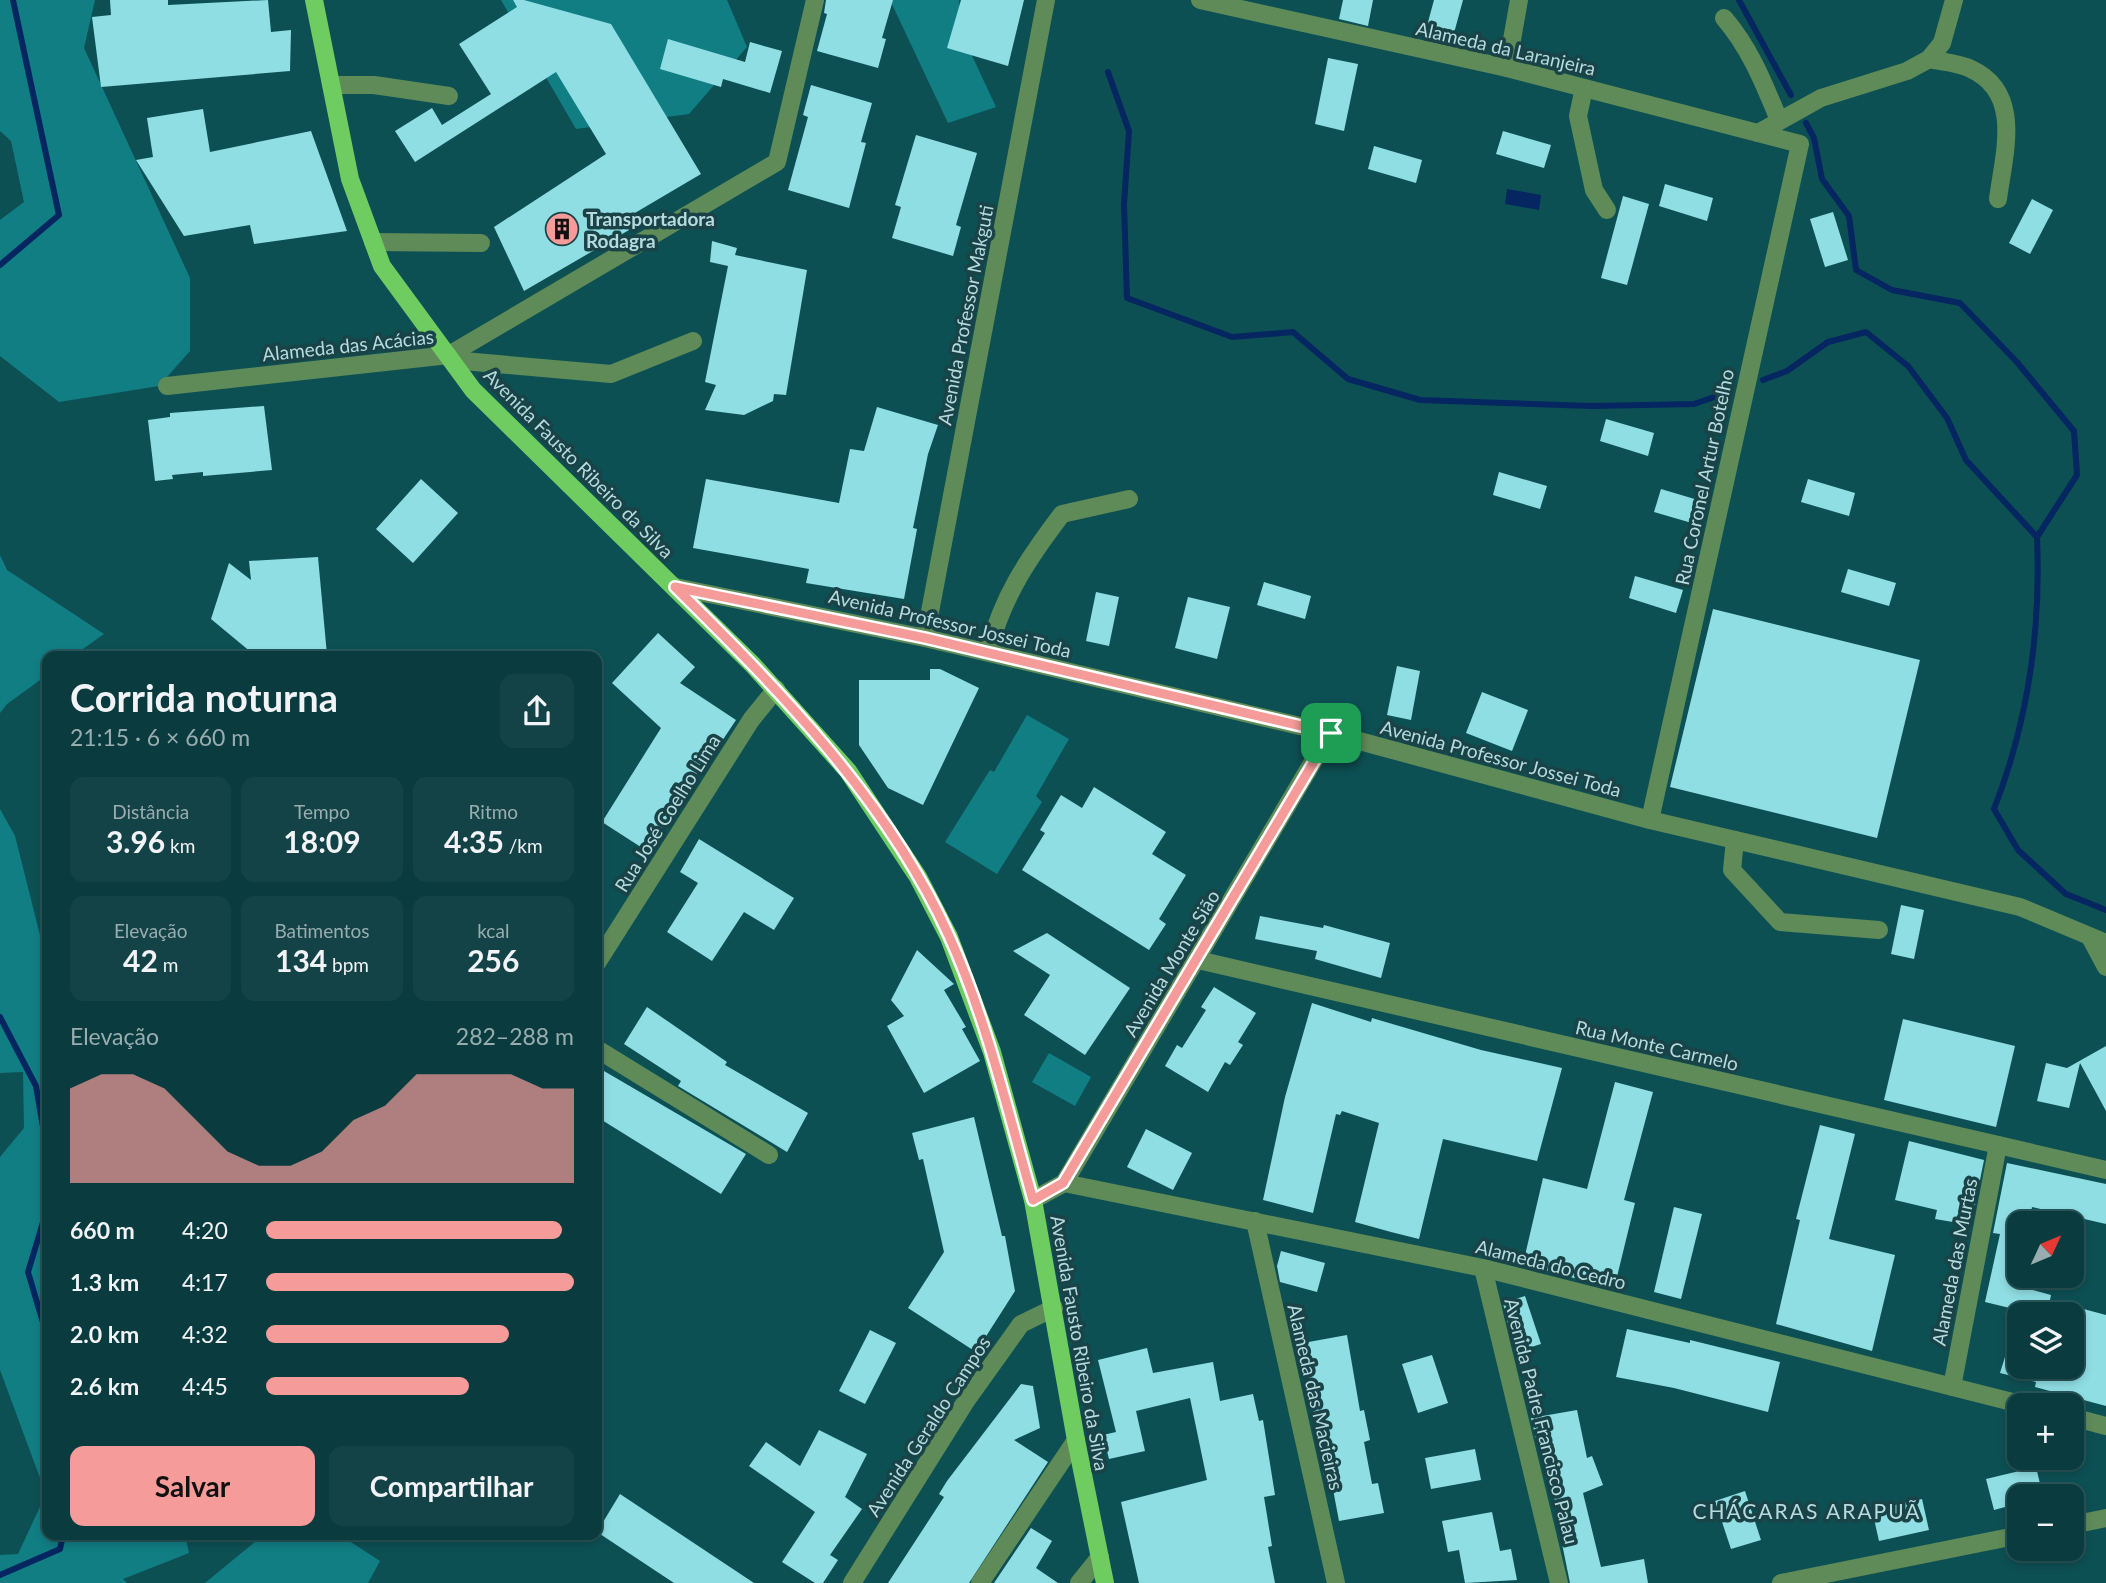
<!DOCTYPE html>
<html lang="pt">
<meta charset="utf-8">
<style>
body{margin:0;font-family:Lato,sans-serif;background:#134346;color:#f1f3f6;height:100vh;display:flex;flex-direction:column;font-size:26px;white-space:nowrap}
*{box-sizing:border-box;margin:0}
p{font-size:23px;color:#99adb0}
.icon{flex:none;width:38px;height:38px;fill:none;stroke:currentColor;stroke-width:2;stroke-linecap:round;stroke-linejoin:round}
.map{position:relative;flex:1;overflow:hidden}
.sheet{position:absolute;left:42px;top:651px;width:560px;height:889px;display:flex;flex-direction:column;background:#0a3c3f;border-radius:14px;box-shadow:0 4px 10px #0003,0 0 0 2px #2a5659}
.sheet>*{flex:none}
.needle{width:46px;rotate:46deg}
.tools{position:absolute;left:2007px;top:1211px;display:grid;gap:14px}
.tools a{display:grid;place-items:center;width:77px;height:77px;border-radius:14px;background:#0a3c3f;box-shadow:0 4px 10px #0003,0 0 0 2px #2a5659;font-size:35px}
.pin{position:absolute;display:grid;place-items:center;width:60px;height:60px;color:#fff;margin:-30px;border-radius:14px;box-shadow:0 4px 10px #0006}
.round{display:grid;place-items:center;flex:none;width:74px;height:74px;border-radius:14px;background:#134346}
.summary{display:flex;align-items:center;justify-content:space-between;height:119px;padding:0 28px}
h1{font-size:38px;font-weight:700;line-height:52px}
.metrics{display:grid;grid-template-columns:repeat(3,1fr);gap:10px;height:119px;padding:7px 28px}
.metrics div{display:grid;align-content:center;border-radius:14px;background:#134346;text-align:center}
.metrics b{font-size:30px;font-weight:700}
.metrics small{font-size:19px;font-weight:400}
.metrics p{font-size:19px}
.chart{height:196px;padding:14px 28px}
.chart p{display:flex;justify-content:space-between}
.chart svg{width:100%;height:126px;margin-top:7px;fill:#f59b99;opacity:.7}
.button{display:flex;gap:14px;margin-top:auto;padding:14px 28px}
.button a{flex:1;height:80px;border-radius:14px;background:#f59b99;color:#111;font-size:28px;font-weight:700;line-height:80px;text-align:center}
.button a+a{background:#134346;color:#f1f3f6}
ul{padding:0 28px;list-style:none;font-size:23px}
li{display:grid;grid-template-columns:112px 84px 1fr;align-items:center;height:52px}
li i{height:18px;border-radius:9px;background:#f59b99}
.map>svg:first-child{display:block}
.green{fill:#117e84}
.water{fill:#052660}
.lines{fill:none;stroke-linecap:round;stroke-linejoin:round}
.stream{stroke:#052660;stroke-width:6}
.building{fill:#8fdee4}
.minor{stroke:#5f8b58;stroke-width:18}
.major{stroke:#6fcc61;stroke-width:18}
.route-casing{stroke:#fff;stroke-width:14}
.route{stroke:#f59b99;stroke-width:9}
.labels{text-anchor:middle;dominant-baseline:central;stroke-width:7;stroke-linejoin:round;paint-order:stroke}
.street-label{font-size:19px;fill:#b6dbde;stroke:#194346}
.poi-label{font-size:19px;font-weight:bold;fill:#b6dbde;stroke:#194346;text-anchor:start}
.neighbourhood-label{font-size:21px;letter-spacing:2px;fill:#b6dbde;stroke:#194346}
</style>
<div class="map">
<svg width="2106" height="1583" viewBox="0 0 2106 1583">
<rect width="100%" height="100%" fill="#0d5054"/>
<g class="green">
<polygon points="0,0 95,0 84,48 190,278 190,351 159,386 59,402 0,356 0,220 24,202 11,141 0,131"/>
<polygon points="501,0 727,0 747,47 689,114 576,129"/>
<polygon points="890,0 959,0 961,32 996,107 948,123"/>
<polygon points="0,555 7,570 104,634 73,656 47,656 47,675 7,704 0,713"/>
<polygon points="1027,715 1069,739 1036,796 1042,802 997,874 945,842 990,770 994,772"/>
<polygon points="0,809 15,836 42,943 47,951 47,1535 185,1535 189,1553 123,1579 127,1583 0,1583 0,1555 18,1554 46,1494 0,1370 0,1157 24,1128 23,1072 0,1073"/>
<polygon points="1049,1053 1091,1077 1075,1106 1032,1082"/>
<polygon points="259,1535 340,1535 380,1561 368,1583 205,1583 256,1541"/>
</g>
<polygon class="water" points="1507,189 1541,195 1539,210 1505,204"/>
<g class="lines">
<g class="stream">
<polyline points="1739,0 1791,95"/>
<polyline points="1108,72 1129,131 1124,204 1127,298 1232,337 1293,332 1348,379 1420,400 1592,406 1694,404 1729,392"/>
<polyline points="1806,123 1814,138 1822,179 1849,216 1856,270 1892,290 1960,303 2016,361 2074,431 2077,475 2037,537"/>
<polyline points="0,265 59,215 13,0"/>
<path d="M 1763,380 L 1787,371 L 1828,342 L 1866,332 L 1908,366 L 1947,418 L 1966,460 L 2037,537 C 2041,629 2028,722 1994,809 L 2018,850 L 2066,894 L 2106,910"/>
<polyline points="0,1017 36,1086 47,1150"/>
<polyline points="47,1209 28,1272 47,1336"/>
<polyline points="0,1575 60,1549 63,1535"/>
</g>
</g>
<g class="building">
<polygon points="110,0 168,0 168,5 268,0 271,32 291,30 290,71 101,87 92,17 111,15"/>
<polygon points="513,0 524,0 611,24 701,174 623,220 629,230 524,291 494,227 606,154 556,72 415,162 395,131 432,108 442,125 491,94 459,44 517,7"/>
<polygon points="826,0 893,0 882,38 886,39 878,68 817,51 827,14 824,13"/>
<polygon points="961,0 1024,0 1008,66 947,48"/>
<polygon points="1343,0 1373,0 1368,26 1339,19"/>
<polygon points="1434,0 1463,0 1451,44 1424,37"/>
<polygon points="668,39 745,62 750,42 782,51 770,93 723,79 721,87 660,69"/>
<polygon points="1328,58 1358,64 1344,131 1315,124"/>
<polygon points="811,85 872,103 861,142 866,143 849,208 788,190 808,117 803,115"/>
<polygon points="203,109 210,152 311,131 347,231 254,244 250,225 184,236 136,160 153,157 147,118"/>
<polygon points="1503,131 1551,145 1544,168 1496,154"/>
<polygon points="916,135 977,153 956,225 961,227 953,256 892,238 901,207 895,205"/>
<polygon points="1374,146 1422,160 1416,183 1368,169"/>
<polygon points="1665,184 1713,198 1707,221 1659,206"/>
<polygon points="1623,196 1649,204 1627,285 1601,278"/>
<polygon points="2032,199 2053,210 2030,254 2009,243"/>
<polygon points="1833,212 1848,260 1825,267 1810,219"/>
<polygon points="712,241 737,248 735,255 807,270 786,395 774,394 773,401 744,415 705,410 716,385 705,382 728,266 710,262"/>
<polygon points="264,406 272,470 203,476 203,472 172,475 173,479 155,481 148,420 170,417 170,413"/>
<polygon points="877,407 938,425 928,454 913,528 917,529 904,599 806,583 809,569 693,548 706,479 839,503 850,449 864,451"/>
<polygon points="1606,419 1654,433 1648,456 1600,441"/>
<polygon points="1499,472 1547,486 1540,509 1493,495"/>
<polygon points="421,479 458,513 413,563 376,529"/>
<polygon points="1808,479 1855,493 1849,516 1801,502"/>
<polygon points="1661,489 1708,503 1702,526 1654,512"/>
<polygon points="318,557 327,655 252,653 211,619 229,563 251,580 249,561"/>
<polygon points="1848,569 1896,583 1889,606 1841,592"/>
<polygon points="1635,576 1683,590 1676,613 1629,598"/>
<polygon points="1264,582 1311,596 1305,619 1257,605"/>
<polygon points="1096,592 1119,597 1109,646 1086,641"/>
<polygon points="1188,597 1230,607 1217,659 1175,648"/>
<polygon points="1713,609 1920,660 1877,838 1670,787"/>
<polygon points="658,633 695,667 680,683 736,720 718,747 715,745 647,851 602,822 661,728 612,683"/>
<polygon points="1397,666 1420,671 1411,720 1387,715"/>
<polygon points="930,669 940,669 979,688 923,805 888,788 859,745 859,680 930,680"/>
<polygon points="1482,692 1528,710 1512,751 1466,733"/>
<polygon points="1094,787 1166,832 1152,854 1186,875 1159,919 1166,924 1149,950 1022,870 1045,833 1040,830 1061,795 1082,808"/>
<polygon points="699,839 794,898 774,930 744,912 712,961 667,932 698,883 680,872"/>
<polygon points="1901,905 1924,910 1914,959 1891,954"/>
<polygon points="1260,916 1323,928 1324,925 1390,943 1381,978 1315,959 1317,951 1255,939"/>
<polygon points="1047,933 1130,988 1085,1055 1024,1015 1050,975 1013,951"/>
<polygon points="917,950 954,984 944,990 966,1027 962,1029 980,1061 924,1093 887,1026 904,1016 891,1000"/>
<polygon points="1214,987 1256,1013 1238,1042 1243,1045 1230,1065 1225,1062 1208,1092 1165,1066 1177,1045 1182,1048 1206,1010 1201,1007"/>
<polygon points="1312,1003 1371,1022 1372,1018 1481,1050 1562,1068 1537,1161 1443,1139 1419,1239 1391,1232 1355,1222 1379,1123 1342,1111 1340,1115 1336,1114 1313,1213 1263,1200 1285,1097"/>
<polygon points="647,1007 727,1062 725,1065 808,1113 787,1152 678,1086 681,1081 624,1044"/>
<polygon points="1903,1019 2015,1046 1996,1127 1884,1100"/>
<polygon points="2106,1046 2106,1111 2080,1063 2069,1108 2037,1101 2046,1063 2067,1068"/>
<polygon points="604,1071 746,1154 721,1194 597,1117 597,1084"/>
<polygon points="1615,1082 1653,1092 1624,1200 1635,1203 1614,1289 1523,1264 1543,1178 1587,1189"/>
<polygon points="974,1117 1002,1236 1005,1236 1015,1291 976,1352 908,1308 944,1252 923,1159 919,1160 912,1133"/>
<polygon points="1820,1125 1855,1134 1829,1239 1895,1255 1872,1351 1776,1324 1800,1220 1796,1219"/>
<polygon points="1146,1129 1192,1153 1173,1190 1127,1167"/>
<polygon points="1909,1141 1984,1160 1971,1225 1935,1219 1937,1210 1895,1200"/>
<polygon points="2007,1163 2106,1184 2106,1224 2032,1207 2029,1223 2020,1223 2020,1260 2014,1285 2051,1295 2050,1300 2106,1315 2106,1406 2035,1387 2036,1382 2000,1373 2014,1328 2020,1328 2020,1367 2072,1367 2072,1314 2017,1314 2018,1310 1985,1302 2000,1234 1993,1233"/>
<polygon points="1674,1207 1702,1214 1681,1299 1654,1292"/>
<polygon points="1281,1251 1325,1263 1317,1292 1280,1282 1277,1266"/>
<polygon points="1525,1296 1541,1344 1515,1352 1503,1303"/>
<polygon points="1627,1329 1690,1343 1690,1340 1780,1362 1768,1412 1674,1388 1616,1377"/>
<polygon points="870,1330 896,1343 865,1404 839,1391"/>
<polygon points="1347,1335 1360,1411 1364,1410 1370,1440 1364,1442 1372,1484 1378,1483 1384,1513 1339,1521 1332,1484 1326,1485 1324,1476 1320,1455 1326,1454 1319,1414 1314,1415 1303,1343"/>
<polygon points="1147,1348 1153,1373 1213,1362 1220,1401 1253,1394 1259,1421 1263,1420 1275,1495 1264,1497 1272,1546 1268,1547 1275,1583 1139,1583 1121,1502 1207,1480 1190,1398 1136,1411 1145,1451 1109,1459 1103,1435 1116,1432 1098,1360"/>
<polygon points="1432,1355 1448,1403 1418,1413 1402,1364"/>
<polygon points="1021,1384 1033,1386 1040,1428 1014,1440 1048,1462 969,1583 888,1583 944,1497 939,1494 947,1481"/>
<polygon points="1577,1410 1587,1458 1592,1456 1603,1485 1583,1493 1601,1567 1644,1559 1648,1583 1570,1583 1558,1524 1564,1523 1545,1475 1531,1418"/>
<polygon points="819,1430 867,1454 845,1497 862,1509 830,1555 838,1560 823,1583 815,1583 782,1562 815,1512 749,1466 766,1442 800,1466"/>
<polygon points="1475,1449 1481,1480 1431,1489 1425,1458"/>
<polygon points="2036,1467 2043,1496 2020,1496 2020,1503 1994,1510 1986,1479"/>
<polygon points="1745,1491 1761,1540 1731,1549 1715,1501"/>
<polygon points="620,1494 754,1583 674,1583 597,1532"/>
<polygon points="1922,1499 1929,1530 1879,1541 1872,1510"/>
<polygon points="1492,1512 1500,1551 1511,1549 1517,1580 1465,1583 1459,1550 1448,1552 1442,1521"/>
<polygon points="1031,1528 1052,1541 1036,1568 1058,1583 994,1583"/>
</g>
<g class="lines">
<g class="minor">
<polyline points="1200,0 1507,68 1800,144 1650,820"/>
<path d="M 1724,18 C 1750,48 1764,84 1779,120"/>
<path d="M 1929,59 C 1942,62 1959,63 1971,69 C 2023,93 2004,153 1998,199"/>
<polyline points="1507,68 1519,0"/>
<polyline points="331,85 374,85 449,96"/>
<polyline points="1584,88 1578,116 1594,190 1607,210"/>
<polyline points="1758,133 1821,98 1907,71 1929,59 1942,43 1954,0"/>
<polyline points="373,242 481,243"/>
<polyline points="452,360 611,374 693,341"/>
<polyline points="167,386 449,355 777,162 815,0"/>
<polyline points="675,587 925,638 1330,733 1650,820 2020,907 2106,943"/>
<polyline points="925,638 1046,0"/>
<path d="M 988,652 C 1003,596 1027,560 1062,514 L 1129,499"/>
<polyline points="1735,840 1732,870 1780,922 1879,930"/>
<polyline points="2090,937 2106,967"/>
<polyline points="1198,960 2106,1170"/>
<polyline points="597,963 751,720 776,689"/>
<polyline points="597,1049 769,1155"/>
<polyline points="1064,1183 1483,1268 2024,1405"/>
<polyline points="1033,1200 1064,1183 1330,733"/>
<polyline points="1255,1221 1336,1583"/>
<polyline points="1483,1268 1559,1583"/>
<polyline points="1952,1387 1998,1145"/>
<polyline points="2072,1417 2106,1426"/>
<polyline points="2072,1525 2106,1518"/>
<polyline points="852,1583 966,1401 1021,1324 1054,1308"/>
<polyline points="980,1583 1076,1440"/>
<polyline points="1079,1583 1100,1557"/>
<polyline points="1781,1583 2020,1535"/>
</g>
<polyline class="major" points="314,0 350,179 382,266 473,390 753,665 848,771 918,877 949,937 992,1052 1033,1200 1076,1440 1105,1583"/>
</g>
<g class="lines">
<defs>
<path id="route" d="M 675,587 L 925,638 L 1331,733 L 1063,1183 L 1033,1200 C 1008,1112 987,1020 949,936 C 887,799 780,691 675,587 Z"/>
</defs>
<use href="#route" class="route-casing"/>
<use href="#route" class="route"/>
</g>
<defs>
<symbol id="building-disc" viewBox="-11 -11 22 22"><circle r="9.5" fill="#f59b99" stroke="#194346"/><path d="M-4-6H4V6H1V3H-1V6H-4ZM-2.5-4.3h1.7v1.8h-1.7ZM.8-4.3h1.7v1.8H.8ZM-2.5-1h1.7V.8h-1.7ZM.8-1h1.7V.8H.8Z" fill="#111"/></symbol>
</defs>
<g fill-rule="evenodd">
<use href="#building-disc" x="543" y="210" width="38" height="38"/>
</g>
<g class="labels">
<g class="street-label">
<text transform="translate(1506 48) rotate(13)">Alameda da Laranjeira</text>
<text transform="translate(965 315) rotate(-79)">Avenida Professor Makguti</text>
<text transform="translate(348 345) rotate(-6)">Alameda das Acácias</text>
<text transform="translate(579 463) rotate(45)">Avenida Fausto Ribeiro da Silva</text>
<text transform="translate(1704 477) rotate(-78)">Rua Coronel Artur Botelho</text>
<text transform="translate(950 623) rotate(13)">Avenida Professor Jossei Toda</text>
<text transform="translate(1501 758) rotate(15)">Avenida Professor Jossei Toda</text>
<text transform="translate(667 813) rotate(-58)">Rua José Coelho Lima</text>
<text transform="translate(1171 963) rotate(-59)">Avenida Monte Sião</text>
<text transform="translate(1657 1045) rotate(13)">Rua Monte Carmelo</text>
<text transform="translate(1954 1262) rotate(-79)">Alameda das Murtas</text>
<text transform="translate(1551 1264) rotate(14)">Alameda do Cedro</text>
<text transform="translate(1080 1343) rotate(80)">Avenida Fausto Ribeiro da Silva</text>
<text transform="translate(1316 1397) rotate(77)">Alameda das Macieiras</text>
<text transform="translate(1542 1421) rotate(76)">Avenida Padre Francisco Palau</text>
<text transform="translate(928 1426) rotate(-57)">Avenida Geraldo Campos</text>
</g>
<g class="poi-label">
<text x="586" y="218">Transportadora<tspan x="586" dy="22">Rodagra</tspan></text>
</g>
<g class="neighbourhood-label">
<text x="1807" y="1510">CHÁCARAS ARAPUÃ</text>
</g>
</g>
</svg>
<div class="tools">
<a><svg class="needle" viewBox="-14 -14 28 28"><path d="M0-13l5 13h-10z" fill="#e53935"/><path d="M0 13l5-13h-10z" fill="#99adb0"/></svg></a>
<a><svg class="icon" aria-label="layers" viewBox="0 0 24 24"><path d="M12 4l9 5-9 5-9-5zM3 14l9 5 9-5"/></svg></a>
<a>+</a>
<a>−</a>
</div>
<div class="pin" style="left:1331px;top:733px;background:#1e9e55"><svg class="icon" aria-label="arrive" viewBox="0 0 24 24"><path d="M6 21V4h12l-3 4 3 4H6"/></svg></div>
<section class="sheet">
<div class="summary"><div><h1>Corrida noturna</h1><p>21:15 · 6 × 660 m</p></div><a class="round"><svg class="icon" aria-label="share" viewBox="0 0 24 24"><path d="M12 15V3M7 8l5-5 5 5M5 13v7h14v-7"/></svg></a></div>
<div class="metrics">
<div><p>Distância</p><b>3.96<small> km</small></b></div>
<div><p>Tempo</p><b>18:09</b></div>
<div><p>Ritmo</p><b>4:35<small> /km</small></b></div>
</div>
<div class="metrics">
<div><p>Elevação</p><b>42<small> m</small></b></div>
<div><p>Batimentos</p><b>134<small> bpm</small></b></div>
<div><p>kcal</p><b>256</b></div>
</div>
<div class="chart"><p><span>Elevação</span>282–288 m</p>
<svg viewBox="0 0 160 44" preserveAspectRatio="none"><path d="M0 44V11L10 6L20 6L30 11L40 22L50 33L60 38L70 38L80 33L90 22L100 17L110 6L120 6L130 6L140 6L150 11L160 11V44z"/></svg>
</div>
<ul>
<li><b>660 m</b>4:20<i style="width:96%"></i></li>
<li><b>1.3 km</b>4:17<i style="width:100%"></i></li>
<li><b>2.0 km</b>4:32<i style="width:79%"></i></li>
<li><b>2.6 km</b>4:45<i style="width:66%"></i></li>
</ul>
<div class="button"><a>Salvar</a><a>Compartilhar</a></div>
</section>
</div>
